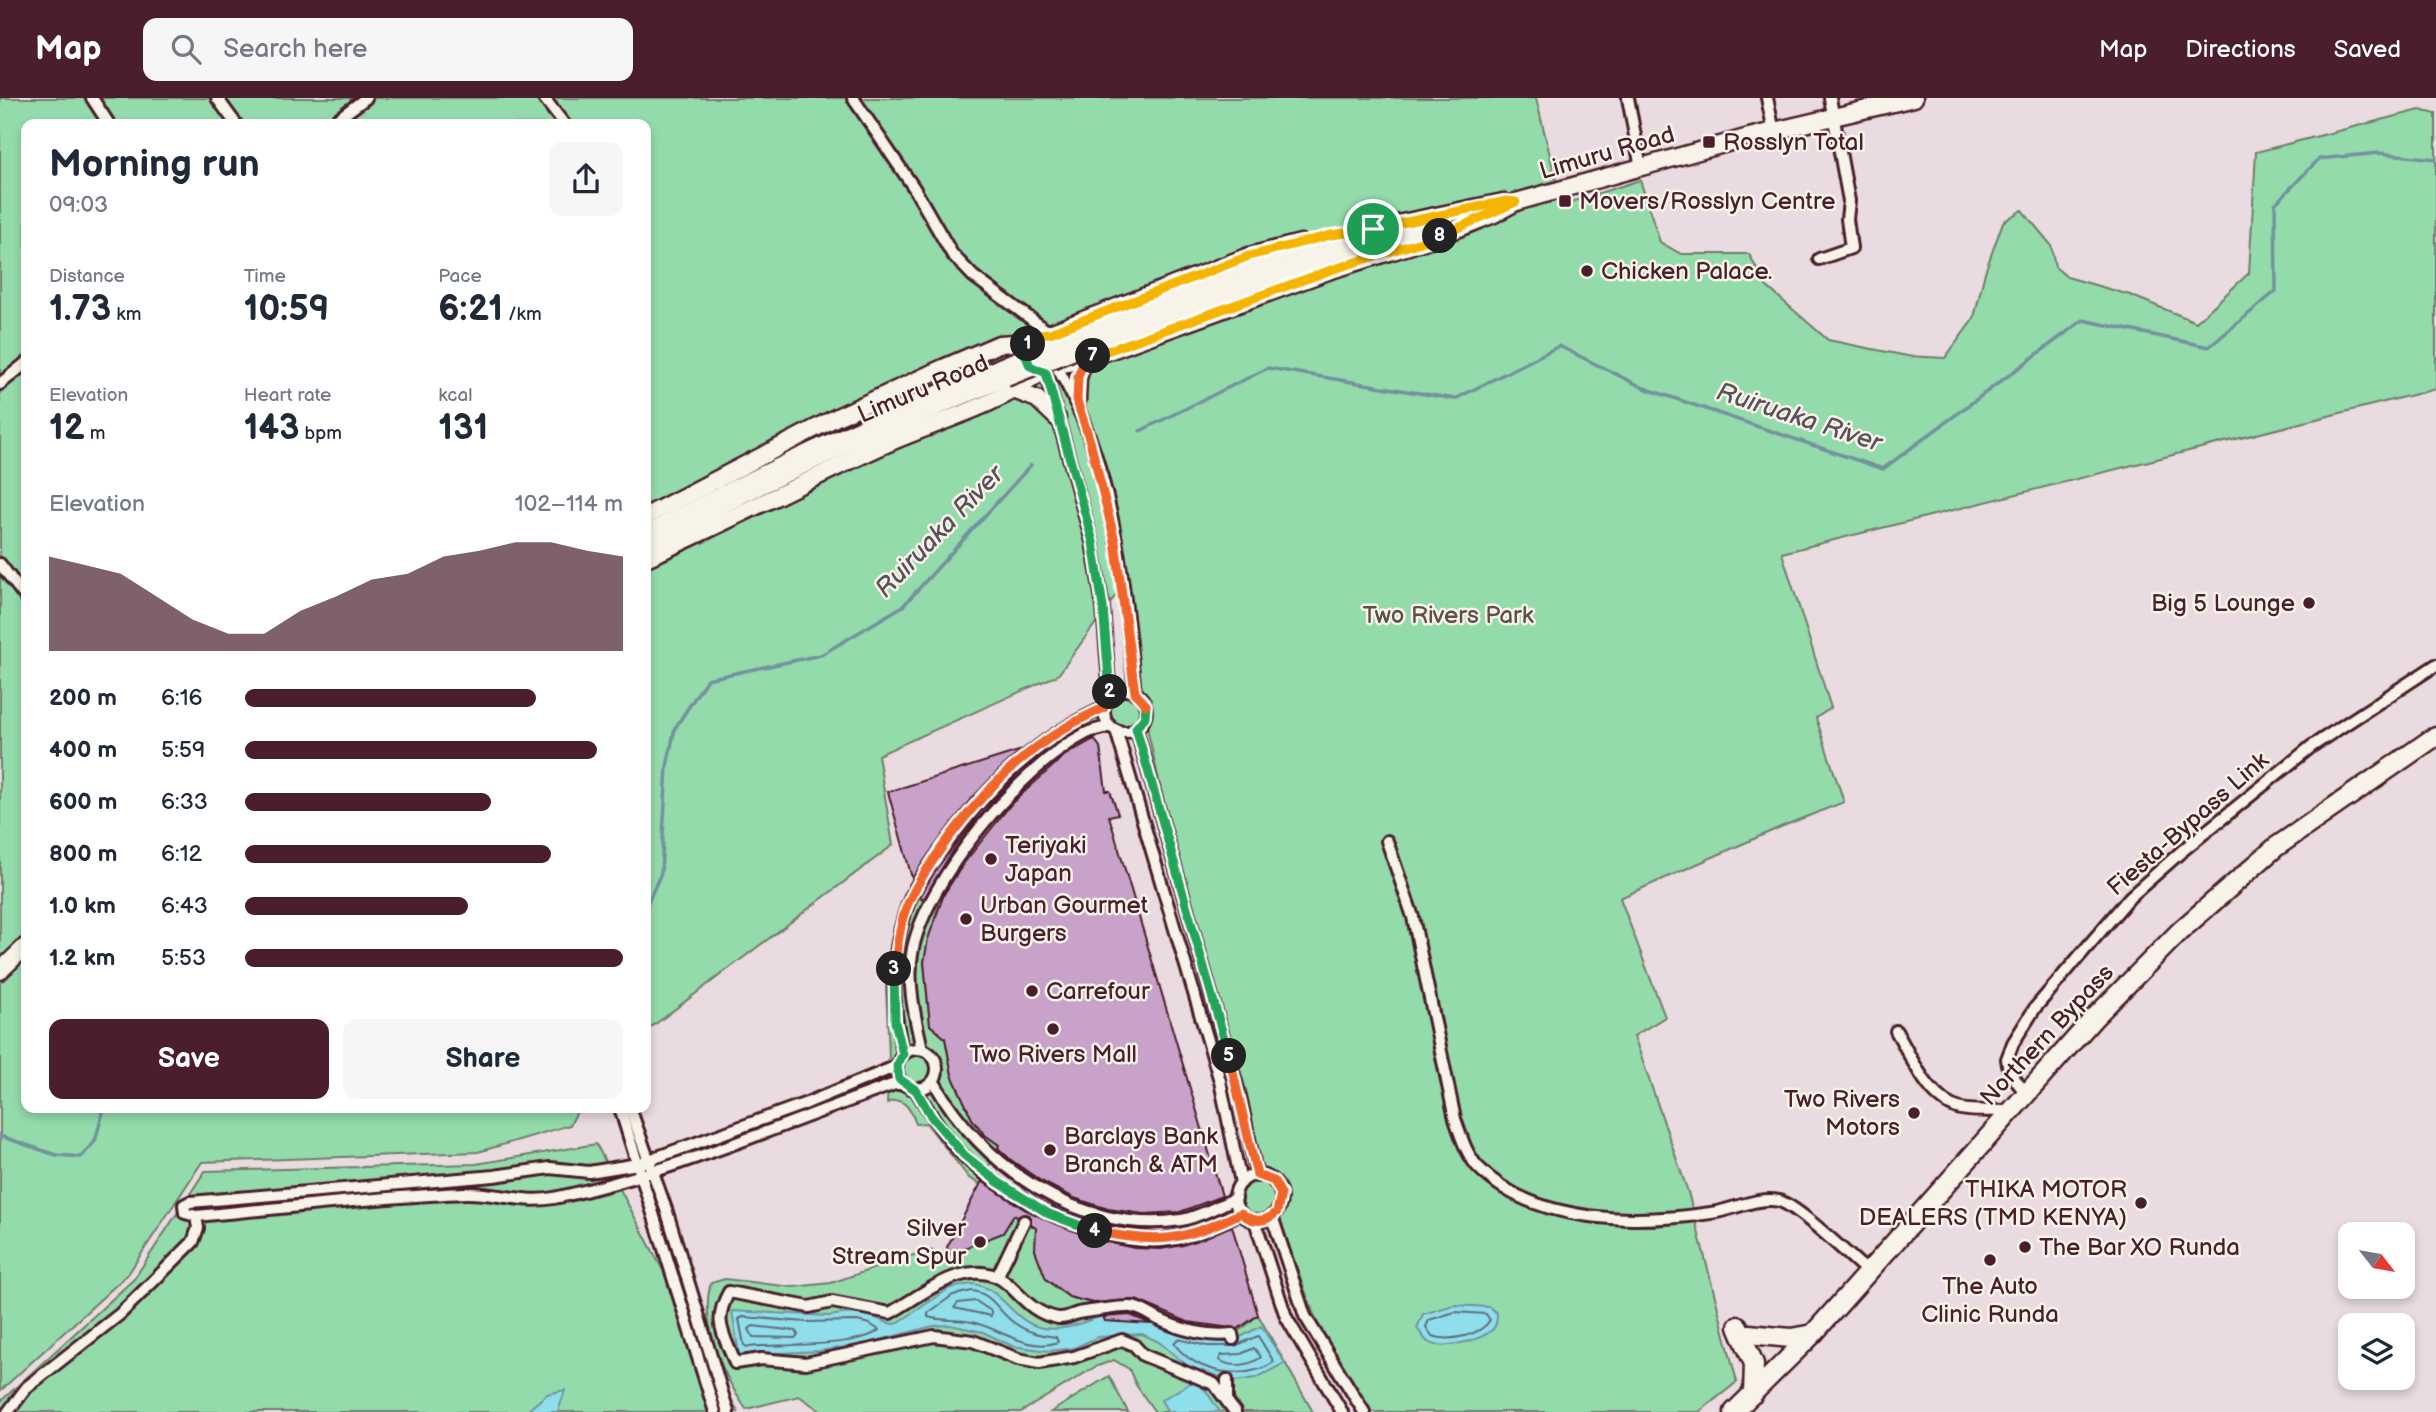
<!DOCTYPE html>
<meta charset="utf-8">
<style>
body{margin:0;font-family:"Balsamiq Sans",sans-serif;background:#f6f6f7;color:#1f2937;height:100vh;display:flex;flex-direction:column;font-size:26px;white-space:nowrap}
*{box-sizing:border-box;margin:0}
p{font-size:23px;color:#747a83}
.icon{flex:none;width:38px;height:38px;fill:none;stroke:currentColor;stroke-width:2;stroke-linecap:round;stroke-linejoin:round}
.map{position:relative;flex:1;overflow:hidden}
.sheet{position:absolute;left:21px;top:21px;width:630px;height:994px;display:flex;flex-direction:column;background:#fff;border-radius:14px;box-shadow:0 4px 10px #0003}
.sheet>*{flex:none}
.needle{width:46px;rotate:121deg}
.tools{position:absolute;left:2338px;top:1124px;display:grid;gap:14px}
.tools a{display:grid;place-items:center;width:77px;height:77px;border-radius:14px;background:#fff;box-shadow:0 4px 10px #0003;font-size:35px}
.pin{position:absolute;display:grid;place-items:center;width:60px;height:60px;color:#fff;margin:-30px;border:4px solid #fff;border-radius:50%;box-shadow:0 2px 7px #0007}
.km{position:absolute;width:35px;height:35px;margin:-18px;border-radius:50%;background:#222;color:#fff;font-size:19px;line-height:35px;text-align:center}
.round{display:grid;place-items:center;flex:none;width:74px;height:74px;border-radius:14px;background:#f6f6f7}
.headline{display:flex;align-items:center;justify-content:space-between;height:119px;padding:0 28px}
h1{font-size:38px;font-weight:700;line-height:52px}
.figures{display:grid;grid-template-columns:repeat(3,1fr);gap:10px;height:119px;padding:7px 28px}
.figures div{display:grid;align-content:center}
.figures b{font-size:35px;font-weight:700}
.figures small{font-size:19px;font-weight:400}
.figures p{font-size:19px}
.chart{height:196px;padding:14px 28px}
.chart p{display:flex;justify-content:space-between}
.chart svg{width:100%;height:126px;margin-top:7px;fill:#4a1f2b;opacity:.7}
.cta{display:flex;gap:14px;margin-top:auto;padding:14px 28px}
.cta a{flex:1;height:80px;border-radius:14px;background:#4a1f2b;color:#fff;font-size:28px;font-weight:700;line-height:80px;text-align:center}
.cta a+a{background:#f6f6f7;color:#1f2937}
ul{padding:0 28px;list-style:none;font-size:23px}
li{display:grid;grid-template-columns:112px 84px 1fr;align-items:center;height:52px}
li i{height:18px;border-radius:9px;background:#4a1f2b}
header{display:flex;align-items:center;gap:42px;box-sizing:border-box;height:98px;padding:0 35px;background:#4a1f2b;color:#fff}
header strong{font-size:33px}
nav{display:flex;gap:38px;margin-inline-start:auto;font-size:24px}
.search{width:490px;height:63px;background:#f6f6f7;display:flex;align-items:center;gap:18px;box-sizing:border-box;padding:0 24px;border-radius:14px;color:#747a83;font-size:26px}
.map>svg:first-child{display:block}
.green{fill:#93dbaa;stroke:#6e7d6a;stroke-width:2}
.water{fill:#8edeeb;stroke:#73929e;stroke-width:2}
.lines{fill:none;stroke-linecap:round;stroke-linejoin:round}
.shore{stroke:#656b78;stroke-width:2}
.stream{stroke:#73929e;stroke-width:3.5}
.building{fill:#c9a2ca;stroke:#4a1f2b;stroke-width:2}
.street-casing{stroke:#4a1f2b;stroke-width:16}
.secondary-casing{stroke:#4a1f2b;stroke-width:21}
.primary-casing{stroke:#4a1f2b;stroke-width:23}
.street{stroke:#f7f3e8;stroke-width:10}
.secondary{stroke:#f7f3e8;stroke-width:16}
.primary{stroke:#f7f3e8;stroke-width:18}
.secondary-bridge-casing{stroke:#4a1f2b;stroke-width:21;stroke-linecap:butt}
.secondary-bridge{stroke:#f7f3e8;stroke-width:16}
.split-1-casing{stroke:#fff;stroke-width:14}
.split-2-casing{stroke:#fff;stroke-width:14}
.split-3-casing{stroke:#fff;stroke-width:14}
.split-4-casing{stroke:#fff;stroke-width:14}
.split-5-casing{stroke:#fff;stroke-width:14}
.split-6-casing{stroke:#fff;stroke-width:14}
.split-7-casing{stroke:#fff;stroke-width:14}
.split-8-casing{stroke:#fff;stroke-width:14}
.split-9-casing{stroke:#fff;stroke-width:14}
.split-1{stroke:#f5b400;stroke-width:9}
.split-2{stroke:#22a559;stroke-width:9}
.split-3{stroke:#f0652b;stroke-width:9}
.split-4{stroke:#22a559;stroke-width:9}
.split-5{stroke:#f0652b;stroke-width:9}
.split-6{stroke:#22a559;stroke-width:9}
.split-7{stroke:#f0652b;stroke-width:9}
.split-8{stroke:#f5b400;stroke-width:9}
.split-9{stroke:#f5b400;stroke-width:9}
.poi-dot{fill:#4a1f2b;stroke:#f7f3e8;stroke-width:2.5}
.labels{text-anchor:middle;dominant-baseline:central;stroke-width:5;stroke-linejoin:round;paint-order:stroke}
.poi-label{font-size:24px;fill:#4a1f2b;stroke:#f7f3e8;text-anchor:start}
.street-label{font-size:24px;fill:#4a1f2b;stroke:#f7f3e8}
.park-label{font-size:24px;fill:#5c4e4b;stroke:#f7f3e8}
.water-label{font-size:26px;font-style:italic;fill:#5b4f5b;stroke:#f7f3e8}
</style>
<header>
<strong>Map</strong>
<div class="search"><svg class="icon" aria-label="search" viewBox="0 0 24 24"><circle cx="10" cy="10" r="6"/><path d="M15 15l6 6"/></svg>Search here</div>
<nav><a>Map</a><a>Directions</a><a>Saved</a></nav>
</header>
<div class="map">
<svg width="2436" height="1314" viewBox="0 0 2436 1314">
<rect width="100%" height="100%" fill="#e9dbdf"/>
<filter id="ink" filterUnits="userSpaceOnUse"><feTurbulence type="fractalNoise" baseFrequency=".0143" numOctaves="2"/><feDisplacementMap in="SourceGraphic" scale="14" xChannelSelector="R" yChannelSelector="G"/><feConvolveMatrix kernelMatrix="1 2 1 2 8 2 1 2 1" color-interpolation-filters="sRGB"/></filter>
<g filter="url(#ink)">
<g class="green">
<path d="M 0,0 L 1536,0 L 1562,107 L 1640,82 L 1660,144 L 1681,156 L 1749,156 L 1766,188 L 1828,242 L 1907,258 L 1945,260 L 1974,220 L 1985,174 L 2003,124 L 2022,112 L 2051,147 L 2055,169 L 2067,179 L 2130,197 L 2196,224 L 2249,175 L 2256,54 L 2420,12 L 2436,16 L 2436,291 L 1782,455 L 1831,610 L 1816,620 L 1844,704 L 1783,728 L 1620,800 L 1665,919 L 1634,938 L 1688,1094 L 1737,1284 L 1699,1314 L 1357,1314 L 1330,1260 L 1275,1111 C 1241,1141 1221,1080 1265,1082 L 1249,1040 L 1186,804 L 1144,616 L 1136,628 L 1122,632 C 1090,620 1110,579 1141,601 L 1119,493 L 1058,577 L 878,657 L 893,747 L 646,933 L 646,26 L 26,26 L 26,1010 L 579,1010 L 570,1027 L 478,1054 L 202,1064 L 128,1176 L 0,1293 Z"/>
<path d="M 905,796 L 938,807 L 924,864 L 930,927 L 945,940 L 952,977 L 972,1021 L 985,1037 L 999,1047 L 980,1086 L 969,1080 L 926,1025 L 916,1026 C 911,1012 904,997 887,1005 L 888,987 L 875,971 L 887,967 L 889,958 L 886,889 L 892,839 Z"/>
<polygon points="596,1046 738,1314 0,1314 0,1304 134,1181 205,1073 476,1066"/>
<path d="M 1014,1117 L 1036,1130 C 1034,1171 1051,1201 1095,1205 C 1108,1206 1126,1200 1138,1205 C 1168,1216 1207,1244 1241,1231 C 1247,1228 1253,1221 1258,1217 L 1313,1314 L 1155,1314 L 1136,1287 L 1129,1271 L 1114,1262 L 1095,1269 L 1021,1314 L 822,1314 L 799,1298 L 746,1311 C 723,1278 699,1225 711,1185 L 725,1181 L 793,1189 L 831,1185 L 928,1152 L 949,1156 L 1003,1135 Z"/>
<polygon points="1109,1278 1128,1314 1051,1314"/>
</g>
<g class="water">
<path d="M 972,1186 C 1003,1189 1012,1225 1043,1230 C 1073,1235 1093,1216 1121,1214 C 1145,1212 1210,1234 1237,1241 L 1261,1228 L 1285,1265 L 1256,1280 L 1234,1283 L 1189,1269 L 1159,1244 L 1142,1236 L 1098,1239 L 1074,1250 L 1049,1253 L 1012,1248 L 983,1234 L 950,1227 L 933,1228 L 861,1247 L 819,1253 L 739,1257 L 732,1213 L 830,1218 C 844,1215 859,1214 873,1219 C 882,1222 886,1226 896,1226 L 950,1190 Z"/>
<path d="M 1454,1207 L 1489,1209 L 1497,1215 C 1497,1221 1497,1227 1493,1231 C 1482,1242 1441,1253 1428,1244 C 1424,1241 1420,1234 1417,1230 L 1423,1216 Z"/>
<polygon points="1194,1283 1206,1293 1220,1314 1168,1314 1161,1302"/>
<polygon points="565,1292 558,1314 526,1314 547,1296"/>
</g>
<g class="lines">
<g class="shore">
<path d="M 972,1193 C 992,1195 998,1213 1013,1224 C 1026,1234 1040,1237 1056,1239 L 1058,1244 C 1029,1255 999,1230 972,1224 C 957,1221 940,1223 928,1219 L 928,1215 L 953,1197 Z"/>
<polygon points="976,1203 991,1213 991,1218 954,1210 958,1205"/>
<path d="M 1455,1214 L 1486,1216 L 1490,1222 C 1480,1238 1449,1244 1432,1238 L 1426,1229 L 1429,1222 Z"/>
<path d="M 743,1219 L 806,1224 L 857,1223 L 870,1226 L 879,1232 C 859,1250 775,1246 747,1249 L 744,1247 L 739,1221 Z"/>
<polygon points="753,1228 796,1233 798,1237 795,1240 753,1239 749,1231"/>
<path d="M 1231,1248 L 1207,1248 L 1178,1241 L 1174,1245 C 1194,1275 1244,1284 1274,1264 L 1258,1238 L 1235,1248"/>
<path d="M 1254,1250 L 1261,1259 C 1250,1268 1232,1270 1219,1262 L 1222,1257 L 1241,1256 Z"/>
</g>
<g class="stream">
<polyline points="1140,333 1268,270 1455,301 1559,248 1644,290 1883,371 2083,222 2209,249 2276,193 2275,106 2319,61 2379,55 2436,61"/>
<polyline points="646,808 661,775 667,668 675,630 707,581 821,557 903,508 1031,367"/>
<polyline points="0,1038 56,1057 81,1059 95,1043 104,1010"/>
</g>
</g>
<g class="building">
<polygon points="1094,641 1100,649 1106,693 1110,693 1118,716 1109,718 1222,1098 1180,1114 1144,1116 1108,1111 1074,1100 1041,1083 1011,1062 998,1050 999,1047 985,1037 972,1021 952,977 945,940 930,927 924,864 928,841 944,796 964,765 1012,705 1064,658"/>
<polygon points="1022,652 970,702 912,780 888,694"/>
<polygon points="1046,653 1001,694 975,724 951,756 924,801 920,799 937,770 982,712 1018,675"/>
<polygon points="982,1083 1024,1111 1051,1124 1107,1144 1134,1150 1161,1151 1183,1147 1232,1128 1258,1217 1238,1231 1188,1224 1136,1202 1093,1205 1069,1199 1046,1181 1035,1152 1036,1130 1031,1127 1031,1119 1027,1116 1017,1119 1014,1117 1003,1135 949,1156 947,1149"/>
<polygon points="1227,1113 1209,1122 1190,1129 1160,1135 1111,1129 1071,1115 1105,1127 1144,1132 1189,1128"/>
<polygon points="1130,1217 1152,1226 1105,1223 1103,1219"/>
</g>
<g class="lines">
<defs>
<g id="street">
<polyline points="92,0 109,26"/>
<polyline points="217,0 236,26"/>
<polyline points="544,0 564,26"/>
<polyline points="853,0 914,90 952,156 973,178 1050,235"/>
<polyline points="1628,0 1641,70"/>
<polyline points="1767,0 1774,34"/>
<polyline points="331,26 366,0"/>
<polyline points="1819,161 1851,150 1847,121 1849,103 1830,0"/>
<path d="M 1058,271 C 1114,366 1124,487 1135,595"/>
<polyline points="1046,276 1092,444 1103,509 1110,598"/>
<polyline points="0,286 26,265"/>
<polyline points="0,466 26,500"/>
<circle cx="1125" cy="613" r="21"/>
<polyline points="1136,630 1240,998 1257,1078"/>
<polyline points="1116,632 1220,983 1241,1085"/>
<path d="M 1387,743 L 1413,819 L 1455,1021 C 1461,1038 1466,1056 1478,1069 C 1534,1127 1637,1126 1711,1115 C 1733,1112 1758,1098 1779,1103 C 1798,1108 1849,1158 1867,1173"/>
<path d="M 1896,933 C 1911,958 1929,1004 1961,1011 C 1976,1014 1994,1012 2010,1013"/>
<circle cx="917" cy="971" r="20"/>
<path d="M 922,951 C 915,919 906,883 913,850 C 928,780 1021,669 1085,636 C 1092,632 1102,631 1110,628"/>
<path d="M 903,956 C 892,908 890,862 905,815 C 912,791 927,770 942,750 C 985,690 1035,640 1104,610"/>
<path d="M 897,968 L 807,1005 L 638,1066 L 589,1074 L 550,1070 L 494,1078 L 190,1104 L 184,1107 L 185,1115 L 196,1118 C 285,1110 375,1099 465,1095 C 494,1094 524,1106 554,1100 C 672,1075 782,1026 895,986 L 904,986"/>
<path d="M 934,984 C 980,1067 1081,1138 1181,1122 C 1199,1119 1218,1108 1236,1100"/>
<path d="M 916,992 C 929,1014 944,1038 963,1057 C 1006,1100 1098,1146 1160,1143 C 1190,1141 1215,1128 1241,1115"/>
<polyline points="2026,996 2009,973 2007,961 2013,945 2035,910 2130,799 2182,753 2312,648 2436,567"/>
<polyline points="620,1010 715,1314"/>
<polyline points="630,1010 667,1114 728,1314"/>
<circle cx="1258" cy="1100" r="23"/>
<polyline points="1272,1118 1305,1218 1364,1314"/>
<polyline points="1255,1123 1286,1219 1342,1314"/>
<polyline points="997,1179 1024,1123"/>
<path d="M 1233,1241 L 1232,1236 C 1209,1239 1181,1232 1160,1222 C 1150,1217 1142,1210 1131,1209 C 1125,1208 1083,1214 1078,1215 C 1071,1217 1066,1221 1058,1220 C 1036,1216 1025,1203 1010,1188 C 973,1153 924,1196 890,1215 L 832,1204 L 809,1209 L 729,1194 C 712,1224 724,1236 735,1265 L 761,1261 L 806,1265 L 934,1238 L 973,1243 L 1018,1261 L 1039,1265 L 1074,1259 L 1122,1242 L 1134,1247 L 1143,1257 L 1214,1286 L 1235,1314"/>
<polyline points="1227,1282 1227,1302"/>
<polyline points="8,1314 27,1289 120,1216 193,1144 198,1130 196,1118"/>
</g>
<g id="secondary">
<polyline points="1050,235 1249,158 1301,145"/>
<polyline points="1069,240 1249,173 1373,131 1503,104"/>
<polyline points="1074,253 1275,176 1431,128"/>
<polyline points="1063,266 1084,262 1331,172 1431,141 1494,116 1516,104 1749,39 1914,0"/>
<polyline points="1016,293 1037,301 1057,320"/>
<polyline points="1077,303 1078,280 1084,262"/>
<polyline points="646,418 839,318 943,270 999,246 1029,244"/>
<path d="M 646,436 C 761,374 880,320 1000,269"/>
<path d="M 646,450 C 758,382 885,330 1006,280"/>
<path d="M 646,460 C 727,424 805,383 886,346 C 938,323 995,309 1040,275"/>
<polyline points="0,873 26,848"/>
</g>
<g id="primary">
<polyline points="1738,1228 1754,1266 1753,1296"/>
<polyline points="1749,1236 1791,1240 1813,1236"/>
<polyline points="1734,1314 1813,1236 2093,921 2180,833 2276,749 2436,638"/>
</g>
</defs>
<use href="#street" class="street-casing"/>
<use href="#secondary" class="secondary-casing"/>
<use href="#primary" class="primary-casing"/>
<use href="#street" class="street"/>
<use href="#secondary" class="secondary"/>
<use href="#primary" class="primary"/>
<defs>
<g id="secondary-bridge">
<polyline points="1000,269 1069,240"/>
<polyline points="1006,280 1074,253"/>
</g>
</defs>
<use href="#secondary-bridge" class="secondary-bridge-casing"/>
<use href="#secondary-bridge" class="secondary-bridge"/>
</g>
</g>
<g class="lines" filter="url(#ink)">
<defs>
<polyline id="split-1" points="1028,246 1038,236 1050,235 1249,158 1331,137 1373,131"/>
<polyline id="split-2" points="1028,246 1025,256 1030,268 1046,275 1093,444 1103,509 1110,594"/>
<path id="split-3" d="M 894,871 C 897,852 899,831 905,813 C 914,789 929,768 943,748 C 986,689 1036,639 1104,610 L 1110,594"/>
<polyline id="split-4" points="894,871 895,924 903,956 897,968 899,981 916,992 931,1018 964,1057 998,1084 1049,1116 1095,1133"/>
<path id="split-5" d="M 1095,1133 C 1158,1147 1183,1143 1241,1115 C 1253,1125 1265,1125 1277,1114 L 1281,1096 L 1274,1083 L 1257,1077 L 1229,958"/>
<polyline id="split-6" points="1146,607 1145,619 1136,630 1229,958"/>
<polyline id="split-7" points="1093,258 1084,262 1078,279 1077,303 1090,343 1115,443 1135,595 1146,607"/>
<polyline id="split-8" points="1093,258 1331,172 1440,138"/>
<polyline id="split-9" points="1373,131 1507,103 1516,104 1440,138"/>
</defs>
<use href="#split-1" class="split-1-casing"/>
<use href="#split-2" class="split-2-casing"/>
<use href="#split-3" class="split-3-casing"/>
<use href="#split-4" class="split-4-casing"/>
<use href="#split-5" class="split-5-casing"/>
<use href="#split-6" class="split-6-casing"/>
<use href="#split-7" class="split-7-casing"/>
<use href="#split-8" class="split-8-casing"/>
<use href="#split-9" class="split-9-casing"/>
<use href="#split-1" class="split-1"/>
<use href="#split-2" class="split-2"/>
<use href="#split-3" class="split-3"/>
<use href="#split-4" class="split-4"/>
<use href="#split-5" class="split-5"/>
<use href="#split-6" class="split-6"/>
<use href="#split-7" class="split-7"/>
<use href="#split-8" class="split-8"/>
<use href="#split-9" class="split-9"/>
</g>
<g class="poi-dot">
<rect x="1702" y="37" width="14" height="14" rx="3.5"/>
<rect x="1558" y="96" width="14" height="14" rx="3.5"/>
<circle cx="1587" cy="173" r="7"/>
<circle cx="2309" cy="505" r="7"/>
<circle cx="991" cy="761" r="7"/>
<circle cx="966" cy="821" r="7"/>
<circle cx="1032" cy="893" r="7"/>
<circle cx="1053" cy="931" r="7"/>
<circle cx="1914" cy="1015" r="7"/>
<circle cx="1050" cy="1052" r="7"/>
<circle cx="2141" cy="1105" r="7"/>
<circle cx="980" cy="1144" r="7"/>
<circle cx="2025" cy="1149" r="7"/>
<circle cx="1990" cy="1162" r="7"/>
</g>
<g class="labels">
<g class="poi-label">
<text x="1723" y="44">Rosslyn Total</text>
<text x="1579" y="103">Movers/Rosslyn Centre</text>
<text x="1601" y="173">Chicken Palace.</text>
<text x="2295" y="505" text-anchor="end">Big 5 Lounge</text>
<text x="1005" y="747">Teriyaki<tspan x="1005" dy="28">Japan</tspan></text>
<text x="980" y="807">Urban Gourmet<tspan x="980" dy="28">Burgers</tspan></text>
<text x="1046" y="893">Carrefour</text>
<text x="1053" y="956" text-anchor="middle">Two Rivers Mall</text>
<text x="1900" y="1001" text-anchor="end">Two Rivers<tspan x="1900" dy="28">Motors</tspan></text>
<text x="1064" y="1038">Barclays Bank<tspan x="1064" dy="28">Branch &amp; ATM</tspan></text>
<text x="2127" y="1091" text-anchor="end">THIKA MOTOR<tspan x="2127" dy="28">DEALERS (TMD KENYA)</tspan></text>
<text x="966" y="1130" text-anchor="end">Silver<tspan x="966" dy="28">Stream Spur</tspan></text>
<text x="2039" y="1149">The Bar XO Runda</text>
<text x="1990" y="1188" text-anchor="middle">The Auto<tspan x="1990" dy="28">Clinic Runda</tspan></text>
</g>
<g class="street-label">
<text transform="translate(1607 55) rotate(-16)">Limuru Road</text>
<text transform="translate(923 291) rotate(-23)">Limuru Road</text>
<text transform="translate(2188 726) rotate(-41)">Fiesta-Bypass Link</text>
<text transform="translate(2047 937) rotate(-47)">Northern Bypass</text>
</g>
<g class="park-label">
<text x="1448" y="517">Two Rivers Park</text>
</g>
<g class="water-label">
<text transform="translate(1799 320) rotate(18)">Ruiruaka River</text>
<text transform="translate(940 434) rotate(-46)">Ruiruaka River</text>
</g>
</g>
</svg>
<div class="tools">
<a><svg class="needle" viewBox="-14 -14 28 28"><path d="M0-13l5 13h-10z" fill="#e53935"/><path d="M0 13l5-13h-10z" fill="#747a83"/></svg></a>
<a><svg class="icon" aria-label="layers" viewBox="0 0 24 24"><path d="M12 4l9 5-9 5-9-5zM3 14l9 5 9-5"/></svg></a>
</div>
<div class="pin" style="left:1373px;top:131px;background:#1e9e55"><svg class="icon" aria-label="arrive" viewBox="0 0 24 24"><path d="M6 21V4h12l-3 4 3 4H6"/></svg></div>
<b class="km" style="left:1028px;top:246px">1</b>
<b class="km" style="left:1110px;top:594px">2</b>
<b class="km" style="left:894px;top:871px">3</b>
<b class="km" style="left:1095px;top:1133px">4</b>
<b class="km" style="left:1229px;top:958px">5</b>
<b class="km" style="left:1093px;top:258px">7</b>
<b class="km" style="left:1440px;top:138px">8</b>
<section class="sheet">
<div class="headline"><div><h1>Morning run</h1><p>09:03</p></div><a class="round"><svg class="icon" aria-label="share" viewBox="0 0 24 24"><path d="M12 15V3M7 8l5-5 5 5M5 13v7h14v-7"/></svg></a></div>
<div class="figures">
<div><p>Distance</p><b>1.73<small> km</small></b></div>
<div><p>Time</p><b>10:59</b></div>
<div><p>Pace</p><b>6:21<small> /km</small></b></div>
</div>
<div class="figures">
<div><p>Elevation</p><b>12<small> m</small></b></div>
<div><p>Heart rate</p><b>143<small> bpm</small></b></div>
<div><p>kcal</p><b>131</b></div>
</div>
<div class="chart"><p><span>Elevation</span>102–114 m</p>
<svg viewBox="0 0 160 44" preserveAspectRatio="none"><path d="M0 44V11L10 14L20 17L30 25L40 33L50 38L60 38L70 30L80 25L90 19L100 17L110 11L120 9L130 6L140 6L150 9L160 11V44z"/></svg>
</div>
<ul>
<li><b>200 m</b>6:16<i style="width:77%"></i></li>
<li><b>400 m</b>5:59<i style="width:93%"></i></li>
<li><b>600 m</b>6:33<i style="width:65%"></i></li>
<li><b>800 m</b>6:12<i style="width:81%"></i></li>
<li><b>1.0 km</b>6:43<i style="width:59%"></i></li>
<li><b>1.2 km</b>5:53<i style="width:100%"></i></li>
</ul>
<div class="cta"><a>Save</a><a>Share</a></div>
</section>
</div>
